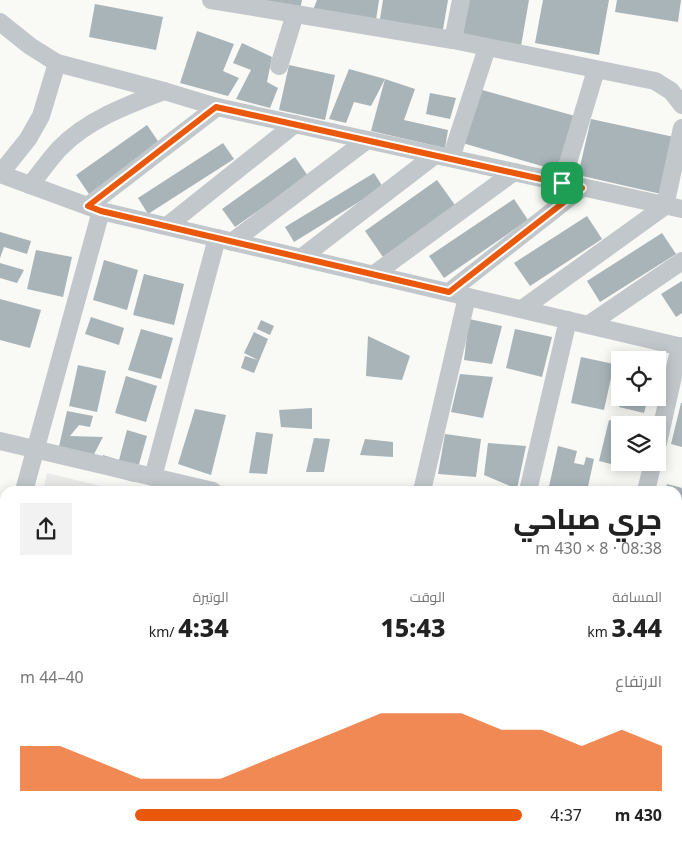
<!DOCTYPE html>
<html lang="ar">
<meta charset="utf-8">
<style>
body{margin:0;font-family:"Noto Sans",Cairo,sans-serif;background:#f2f2f2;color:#222;direction:rtl;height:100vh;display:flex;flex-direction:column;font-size:19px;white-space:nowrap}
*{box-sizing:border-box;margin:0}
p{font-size:16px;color:#767676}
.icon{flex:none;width:28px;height:28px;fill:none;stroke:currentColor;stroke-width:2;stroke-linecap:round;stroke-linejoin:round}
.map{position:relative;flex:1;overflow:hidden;direction:ltr}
.sheet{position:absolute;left:0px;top:486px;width:682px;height:359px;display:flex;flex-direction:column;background:#fff;border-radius:15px 15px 0 0;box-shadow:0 2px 12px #0003;direction:rtl}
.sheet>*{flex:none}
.buttons{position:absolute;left:611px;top:351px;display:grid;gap:10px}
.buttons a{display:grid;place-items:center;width:55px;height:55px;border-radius:0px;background:#fff;box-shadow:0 2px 12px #0003;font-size:25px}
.pin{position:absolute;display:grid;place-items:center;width:42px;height:42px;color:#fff;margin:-21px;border-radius:10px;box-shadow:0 2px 8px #0006}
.round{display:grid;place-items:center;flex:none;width:52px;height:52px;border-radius:0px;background:#f2f2f2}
.summary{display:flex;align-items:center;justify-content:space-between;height:85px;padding:0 20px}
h1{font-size:28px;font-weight:800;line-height:38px}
.stats{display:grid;grid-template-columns:repeat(3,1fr);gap:8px;height:85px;padding:5px 20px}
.stats div{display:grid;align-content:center}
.stats b{font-size:25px;font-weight:800}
.stats small{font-size:14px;font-weight:400}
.stats p{font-size:14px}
.chart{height:140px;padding:10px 20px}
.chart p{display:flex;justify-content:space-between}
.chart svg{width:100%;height:90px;margin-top:5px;fill:#ea580c;opacity:.7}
ul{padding:0 20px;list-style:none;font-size:16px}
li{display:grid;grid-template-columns:80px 60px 1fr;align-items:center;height:38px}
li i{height:12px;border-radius:6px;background:#ea580c}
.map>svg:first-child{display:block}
.built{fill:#eaeae9}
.building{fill:#a8b4b8}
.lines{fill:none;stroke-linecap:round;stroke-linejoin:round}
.minor{stroke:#c1c7ca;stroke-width:18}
.route-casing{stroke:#fff;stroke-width:10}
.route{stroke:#ea580c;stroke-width:6}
</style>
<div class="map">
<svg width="682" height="844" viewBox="0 0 682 844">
<rect width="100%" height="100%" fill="#f9f9f6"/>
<polygon class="built" points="47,473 121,491 43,491"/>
<g class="building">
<polygon points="248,0 302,0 300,10"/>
<polygon points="317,0 379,0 376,20 313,10"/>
<polygon points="383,0 448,0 442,35 379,25"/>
<polygon points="466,0 529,0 521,46 459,36"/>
<polygon points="543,0 609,0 599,55 535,43"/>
<polygon points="617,0 681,0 678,22 615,12"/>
<polygon points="95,4 163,17 156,50 89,37"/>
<polygon points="197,31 234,44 223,71 239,78 228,96 180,83"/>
<polygon points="242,43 272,57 267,82 278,88 270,108 236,99 251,70 233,63"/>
<polygon points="289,65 335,75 325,120 279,110"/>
<polygon points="349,69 385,79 371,106 354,102 346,123 329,119"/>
<polygon points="385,79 415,89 404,120 448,130 445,148 371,131"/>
<polygon points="475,88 575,116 559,171 459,142"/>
<polygon points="430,93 456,98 450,119 426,114"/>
<polygon points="591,119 674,137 661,194 578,175"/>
<polygon points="147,125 160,144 89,194 76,175"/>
<polygon points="223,143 234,159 148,214 138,198"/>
<polygon points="295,157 308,176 235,227 222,209"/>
<polygon points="374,173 383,187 294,242 285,227"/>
<polygon points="437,180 455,205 383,257 365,231"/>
<polygon points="514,199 528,220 444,278 429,256"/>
<polygon points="587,216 602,239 530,286 514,263"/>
<polygon points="0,232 31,241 27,254 4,247 0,258"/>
<polygon points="662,233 676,254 600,302 587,281"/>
<polygon points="36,250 72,257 63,297 27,289"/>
<polygon points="104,260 138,270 127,310 93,300"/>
<polygon points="0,263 24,270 17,283 0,278"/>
<polygon points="144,274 184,284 174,325 133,315"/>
<polygon points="682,281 682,313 676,317 661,294"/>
<polygon points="0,299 41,310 30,348 0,340"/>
<polygon points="91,317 124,328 119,345 85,334"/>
<polygon points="469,319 502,326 492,364 464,360"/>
<polygon points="261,320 274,326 270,335 257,329"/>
<polygon points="141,329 173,338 161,379 128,370"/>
<polygon points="515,329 552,337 542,377 506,368"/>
<polygon points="254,332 268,339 254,373 241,368 245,356 258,360 244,353"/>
<polygon points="368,336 410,356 402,380 366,376"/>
<polygon points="581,357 614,364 604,410 571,403"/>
<polygon points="78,365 106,371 97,412 69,406"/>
<polygon points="460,374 493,377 483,418 451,412"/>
<polygon points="126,376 157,386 146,422 115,413"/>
<polygon points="621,398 648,398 644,413 619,407"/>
<polygon points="681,403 682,403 682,447 671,444"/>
<polygon points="312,408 312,429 281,427 279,410"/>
<polygon points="195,409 226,415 211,475 178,464"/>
<polygon points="67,411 93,416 90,427 79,425 70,436 103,437 92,458 58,451"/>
<polygon points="609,420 625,424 620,425 620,462 637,462 635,470 599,461"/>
<polygon points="127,430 147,436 134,482 98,472 103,455 119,460"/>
<polygon points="256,432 273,434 267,474 249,473"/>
<polygon points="445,434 481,439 476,477 438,474"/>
<polygon points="314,438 330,439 324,472 306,472"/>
<polygon points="365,439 393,442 393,457 360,455"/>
<polygon points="488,443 526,446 517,489 484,475"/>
<polygon points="558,446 577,451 574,463 584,465 586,457 594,459 587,491 576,491 576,489 572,489 571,491 548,491"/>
<polygon points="667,484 682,488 682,535 678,534 678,491 665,491"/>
<polygon points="678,541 682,542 682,550 678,565"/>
<polygon points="678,617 682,618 682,670 678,669"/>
<polygon points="678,677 682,678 682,696 678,710"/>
<polygon points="0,736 5,737 5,751 1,750 5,755 5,783 0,781"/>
<polygon points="678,757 682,758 682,798 678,797"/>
<polygon points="0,801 5,802 5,814 0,813"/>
<polygon points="678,807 682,809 682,844 648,843 649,840 678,840"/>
<polygon points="0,819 5,819 4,837 0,836"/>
<polygon points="89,840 124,840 132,844 100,844"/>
<polygon points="136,840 161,840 160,844 144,844"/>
<polygon points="197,840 211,840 222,844 197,844"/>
<polygon points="349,840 386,840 385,844 362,844"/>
<polygon points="418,840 453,840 452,844 416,844"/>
</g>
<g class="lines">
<g class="minor">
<polyline points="211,0 453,40 655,81 671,91 682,105"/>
<polyline points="0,22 30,46 57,63 164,91 217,107 682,209"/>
<polyline points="453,40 461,0"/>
<polyline points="279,66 295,14"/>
<polyline points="451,158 487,48"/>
<polyline points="0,174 101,211 682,347"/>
<polyline points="0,174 28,139 41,116 57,63"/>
<polyline points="562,183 596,70"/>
<path d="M 30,185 C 40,173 49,160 59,149 C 87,120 127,105 164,91"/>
<polyline points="88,206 217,107"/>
<polyline points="167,226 295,124"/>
<polyline points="232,242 367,140"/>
<polyline points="301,258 435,155"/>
<polyline points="373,275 514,172"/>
<polyline points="449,292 582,188"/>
<polyline points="522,309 665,206 682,128"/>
<polyline points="588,325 682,261"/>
<polyline points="0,441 213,491"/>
<polyline points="658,443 680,346"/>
<polyline points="153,477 217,238"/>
<polyline points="24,491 101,211"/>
<polyline points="422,491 467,297"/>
<polyline points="528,491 568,320"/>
<polyline points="646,491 653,462"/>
<polyline points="0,580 5,562"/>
<polyline points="678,602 682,603"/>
<polyline points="0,690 5,691"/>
<polyline points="678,730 682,731"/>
<polyline points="678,783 682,784"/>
<polyline points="622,840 638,844"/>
<polyline points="65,844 66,840"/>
<polyline points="178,844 178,840"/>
<polyline points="291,844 292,840"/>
<polyline points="400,844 402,840"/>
<polyline points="512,844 513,840"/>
</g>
</g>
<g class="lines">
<defs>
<polygon id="route" points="216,107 582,188 449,292 101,211 88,206"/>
</defs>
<use href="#route" class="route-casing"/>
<use href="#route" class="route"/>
</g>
</svg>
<div class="buttons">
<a><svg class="icon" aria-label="locate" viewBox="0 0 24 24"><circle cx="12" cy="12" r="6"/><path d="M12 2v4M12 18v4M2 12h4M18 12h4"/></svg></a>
<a><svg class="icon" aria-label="layers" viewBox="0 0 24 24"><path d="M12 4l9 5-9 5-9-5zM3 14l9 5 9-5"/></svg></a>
</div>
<div class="pin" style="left:562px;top:183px;background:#1e9e55"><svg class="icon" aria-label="arrive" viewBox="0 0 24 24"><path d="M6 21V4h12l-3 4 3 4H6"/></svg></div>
<section class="sheet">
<div class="summary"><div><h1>جري صباحي</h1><p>08:38 · 8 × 430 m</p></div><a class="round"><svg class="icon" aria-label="share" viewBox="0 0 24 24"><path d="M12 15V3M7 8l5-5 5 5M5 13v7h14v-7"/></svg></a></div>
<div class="stats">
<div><p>المسافة</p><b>3.44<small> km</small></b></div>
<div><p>الوقت</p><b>15:43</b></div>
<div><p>الوتيرة</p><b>4:34<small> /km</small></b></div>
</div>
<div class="chart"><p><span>الارتفاع</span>40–44 m</p>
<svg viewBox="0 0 160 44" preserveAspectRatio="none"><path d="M0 44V22L10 22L20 30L30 38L40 38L50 38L60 30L70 22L80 14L90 6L100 6L110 6L120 14L130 14L140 22L150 14L160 22V44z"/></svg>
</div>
<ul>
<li><b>430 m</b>4:37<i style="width:77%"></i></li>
</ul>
</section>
</div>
